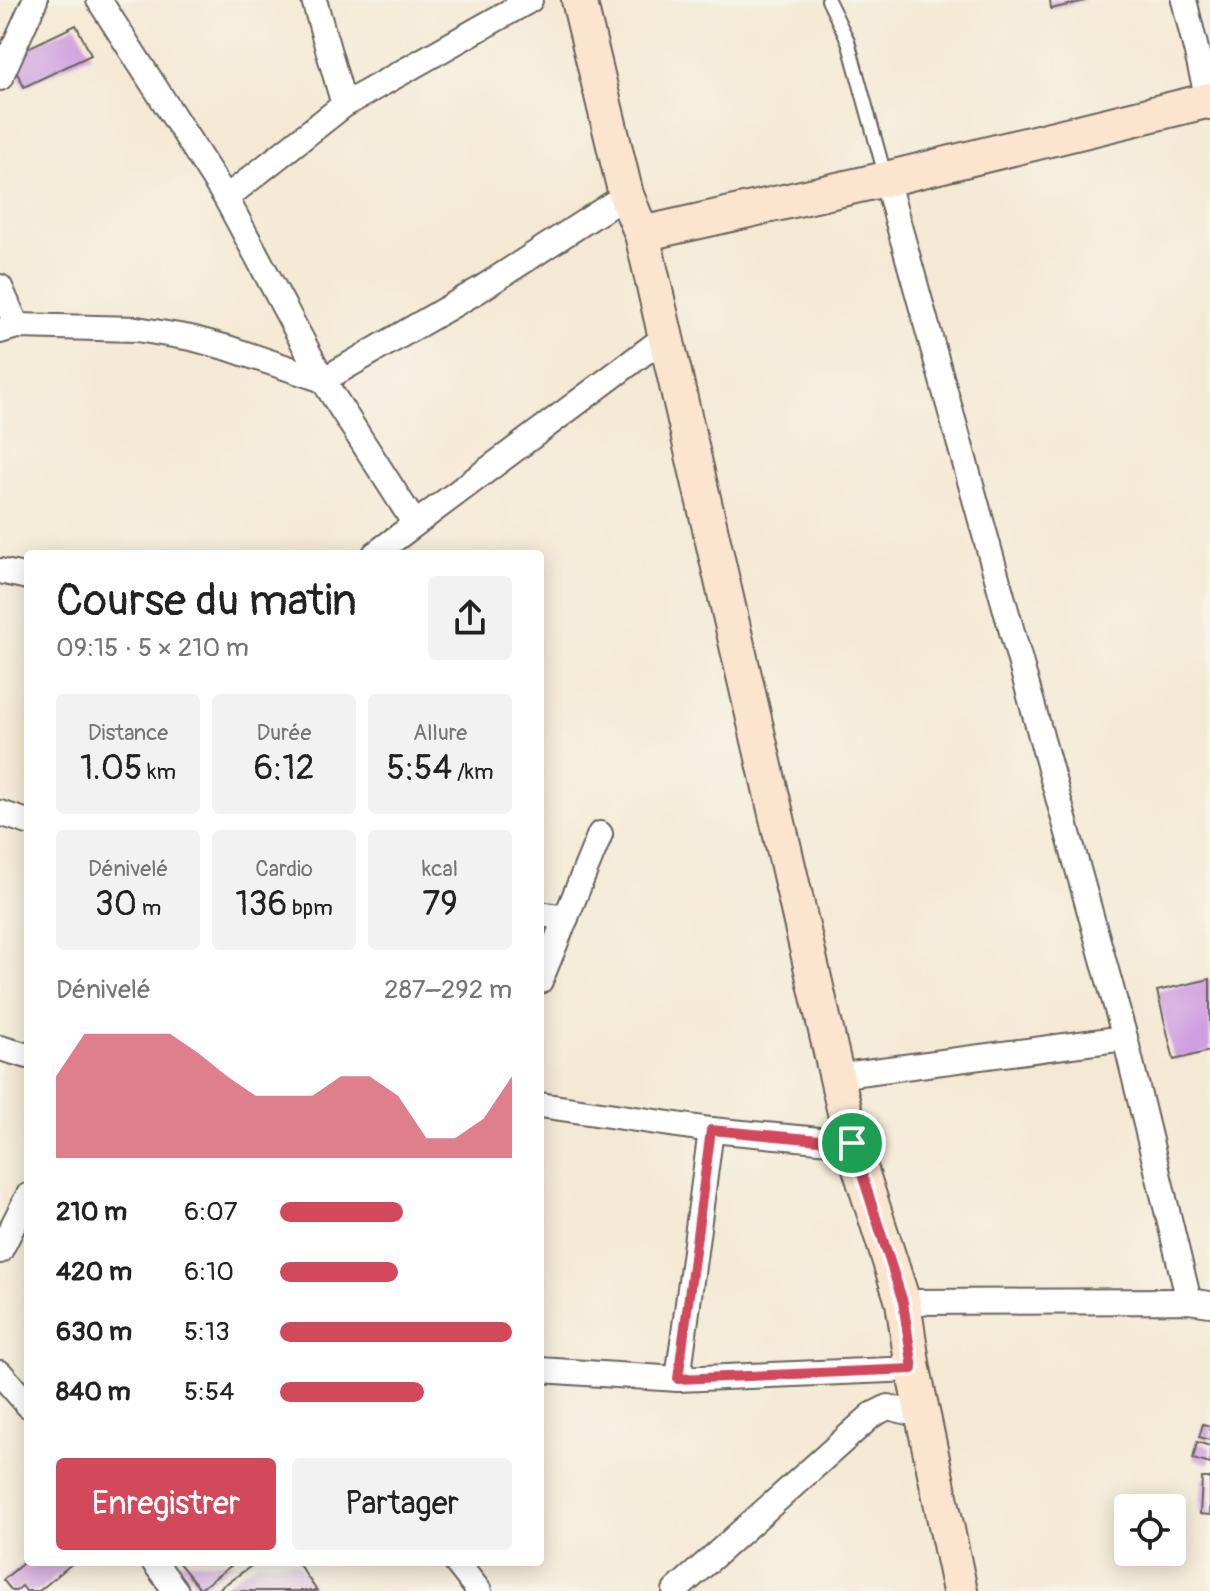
<!DOCTYPE html>
<html lang="fr">
<meta charset="utf-8">
<style>
body{margin:0;font-family:Pangolin,sans-serif;background:#f2f2f2;color:#222;height:100vh;display:flex;flex-direction:column;font-size:30px;white-space:nowrap}
*{box-sizing:border-box;margin:0}
p{font-size:26px;color:#767676}
.icon{flex:none;width:44px;height:44px;fill:none;stroke:currentColor;stroke-width:2;stroke-linecap:round;stroke-linejoin:round}
.map{position:relative;flex:1;overflow:hidden}
.drawer{position:absolute;left:24px;top:550px;width:520px;height:1016px;display:flex;flex-direction:column;background:#fff;border-radius:8px;box-shadow:0 4px 20px #0003}
.drawer>*{flex:none}
.tools{position:absolute;left:1114px;top:1494px;display:grid;gap:16px}
.tools a{display:grid;place-items:center;width:72px;height:72px;border-radius:8px;background:#fff;box-shadow:0 4px 20px #0003;font-size:40px}
.pin{position:absolute;display:grid;place-items:center;width:68px;height:68px;color:#fff;margin:-34px;border:4px solid #fff;border-radius:50%;box-shadow:0 2px 8px #0007}
.round{display:grid;place-items:center;flex:none;width:84px;height:84px;border-radius:8px;background:#f2f2f2}
.overview{display:flex;align-items:center;justify-content:space-between;height:136px;padding:0 32px}
h1{font-size:44px;font-weight:600;line-height:60px}
.metrics{display:grid;grid-template-columns:repeat(3,1fr);gap:12px;height:136px;padding:8px 32px}
.metrics div{display:grid;align-content:center;border-radius:8px;background:#f2f2f2;text-align:center}
.metrics b{font-size:34px;font-weight:600}
.metrics small{font-size:22px;font-weight:400}
.metrics p{font-size:22px}
.chart{height:224px;padding:16px 32px}
.chart p{display:flex;justify-content:space-between}
.chart svg{width:100%;height:144px;margin-top:8px;fill:#d1495b;opacity:.7}
.primary-button{display:flex;gap:16px;margin-top:auto;padding:16px 32px}
.primary-button a{flex:1;height:92px;border-radius:8px;background:#d1495b;color:#fff;font-size:32px;font-weight:600;line-height:92px;text-align:center}
.primary-button a+a{background:#f2f2f2;color:#222}
ul{padding:0 32px;list-style:none;font-size:26px}
li{display:grid;grid-template-columns:128px 96px 1fr;align-items:center;height:60px}
li i{height:20px;border-radius:10px;background:#d1495b}
.map>svg:first-child{display:block}
.building{fill:#cf9fe0}
.lines{fill:none;stroke-linecap:round;stroke-linejoin:round}
.service-casing{stroke:#68645c;stroke-width:16}
.minor-casing{stroke:#68645c;stroke-width:28}
.secondary-casing{stroke:#68645c;stroke-width:38}
.service{stroke:#fff;stroke-width:12}
.minor{stroke:#fff;stroke-width:24}
.secondary{stroke:#fbe5cf;stroke-width:34}
.route-casing{stroke:#fff;stroke-width:16}
.route{stroke:#d1495b;stroke-width:10}
</style>
<div class="map">
<svg width="1210" height="1591" viewBox="0 0 1210 1591">
<rect width="100%" height="100%" fill="#f7f3e8"/>
<filter id="ink" filterUnits="userSpaceOnUse"><feTurbulence type="fractalNoise" baseFrequency=".0125" numOctaves="2"/><feDisplacementMap in="SourceGraphic" scale="16" xChannelSelector="R" yChannelSelector="G"/><feConvolveMatrix kernelMatrix="1 2 1 2 8 2 1 2 1" color-interpolation-filters="sRGB"/></filter>
<filter id="wash" filterUnits="userSpaceOnUse"><feTurbulence type="fractalNoise" baseFrequency=".006" numOctaves="4" result="noise"/><feDisplacementMap in="SourceGraphic" scale="32" xChannelSelector="R" yChannelSelector="G"/><feGaussianBlur stdDeviation="1.8" result="paint"/><feColorMatrix in="noise" values="0 0 0 0 0 0 0 0 0 0 0 0 0 0 0 0 0 1.4 0 .05"/><feComposite in="paint" operator="in"/></filter>
<g filter="url(#wash)">
<rect width="100%" height="100%" fill="#f4e9d4"/>
<g id="blocks">
<g class="building">
<polygon points="1050,0 1085,0 1085,1 1051,9"/>
<polygon points="76,25 91,55 24,87 9,57"/>
<polygon points="1210,979 1210,1051 1174,1060 1157,991"/>
<polygon points="1203,1424 1210,1426 1210,1440 1199,1437"/>
<polygon points="1197,1442 1210,1446 1210,1464 1193,1459"/>
<polygon points="1202,1478 1210,1478 1210,1515 1200,1514"/>
<polygon points="28,1559 28,1562 74,1562 39,1591 26,1591 22,1586 16,1591 12,1591 3,1580"/>
<polygon points="178,1562 236,1562 200,1589"/>
<polygon points="257,1562 297,1562 317,1591 223,1591 220,1588"/>
</g>
</g>
</g>
<g filter="url(#ink)">
<use href="#blocks" fill-opacity="0" stroke="#68645c" stroke-width="2"/>
<g class="lines">
<defs>
<polyline id="service" points="828,0 848,41 885,175"/>
<g id="minor">
<polyline points="99,0 226,198 323,380 415,524"/>
<polyline points="314,0 344,105"/>
<polyline points="1184,0 1210,107"/>
<polyline points="0,78 35,0"/>
<polyline points="886,179 1125,1038 1189,1301"/>
<polyline points="226,198 344,105 530,0"/>
<polyline points="0,287 17,326"/>
<polyline points="0,331 17,326 137,329 191,338 228,348 323,380 479,290 626,195"/>
<polyline points="375,554 665,337"/>
<polyline points="0,571 28,577"/>
<polyline points="0,813 28,822"/>
<polyline points="540,914 566,918"/>
<polyline points="540,981 600,834"/>
<polyline points="0,1048 28,1056"/>
<polyline points="836,1076 1125,1038"/>
<polyline points="540,1105 711,1130 852,1143"/>
<polyline points="0,1251 28,1196"/>
<polyline points="903,1302 1189,1301 1210,1304"/>
<polyline points="540,1370 678,1379 913,1369"/>
<polyline points="0,1373 28,1405"/>
<polyline points="678,1379 711,1130"/>
<polyline points="154,1562 176,1591"/>
<polyline points="456,1562 479,1591"/>
<polyline points="675,1591 872,1415 888,1407 924,1416"/>
</g>
<g id="secondary">
<polyline points="579,0 626,195 642,234 852,1143 903,1302 913,1369 960,1591"/>
<polyline points="642,234 886,179 1210,100"/>
</g>
</defs>
<use href="#service" class="service-casing"/>
<use href="#minor" class="minor-casing"/>
<use href="#secondary" class="secondary-casing"/>
<use href="#service" class="service"/>
<use href="#minor" class="minor"/>
<use href="#secondary" class="secondary"/>
</g>
</g>
<g class="lines" filter="url(#ink)">
<defs>
<polygon id="route" points="711,1130 852,1143 903,1302 913,1369 678,1379"/>
</defs>
<use href="#route" class="route-casing"/>
<use href="#route" class="route"/>
</g>
</svg>
<div class="tools">
<a><svg class="icon" aria-label="locate" viewBox="0 0 24 24"><circle cx="12" cy="12" r="6"/><path d="M12 2v4M12 18v4M2 12h4M18 12h4"/></svg></a>
</div>
<div class="pin" style="left:852px;top:1143px;background:#1e9e55"><svg class="icon" aria-label="arrive" viewBox="0 0 24 24"><path d="M6 21V4h12l-3 4 3 4H6"/></svg></div>
<section class="drawer">
<div class="overview"><div><h1>Course du matin</h1><p>09:15 · 5 × 210 m</p></div><a class="round"><svg class="icon" aria-label="share" viewBox="0 0 24 24"><path d="M12 15V3M7 8l5-5 5 5M5 13v7h14v-7"/></svg></a></div>
<div class="metrics">
<div><p>Distance</p><b>1.05<small> km</small></b></div>
<div><p>Durée</p><b>6:12</b></div>
<div><p>Allure</p><b>5:54<small> /km</small></b></div>
</div>
<div class="metrics">
<div><p>Dénivelé</p><b>30<small> m</small></b></div>
<div><p>Cardio</p><b>136<small> bpm</small></b></div>
<div><p>kcal</p><b>79</b></div>
</div>
<div class="chart"><p><span>Dénivelé</span>287–292 m</p>
<svg viewBox="0 0 160 44" preserveAspectRatio="none"><path d="M0 44V19L10 6L20 6L30 6L40 6L50 12L60 19L70 25L80 25L90 25L100 19L110 19L120 25L130 38L140 38L150 32L160 19V44z"/></svg>
</div>
<ul>
<li><b>210 m</b>6:07<i style="width:53%"></i></li>
<li><b>420 m</b>6:10<i style="width:51%"></i></li>
<li><b>630 m</b>5:13<i style="width:100%"></i></li>
<li><b>840 m</b>5:54<i style="width:62%"></i></li>
</ul>
<div class="primary-button"><a>Enregistrer</a><a>Partager</a></div>
</section>
</div>
